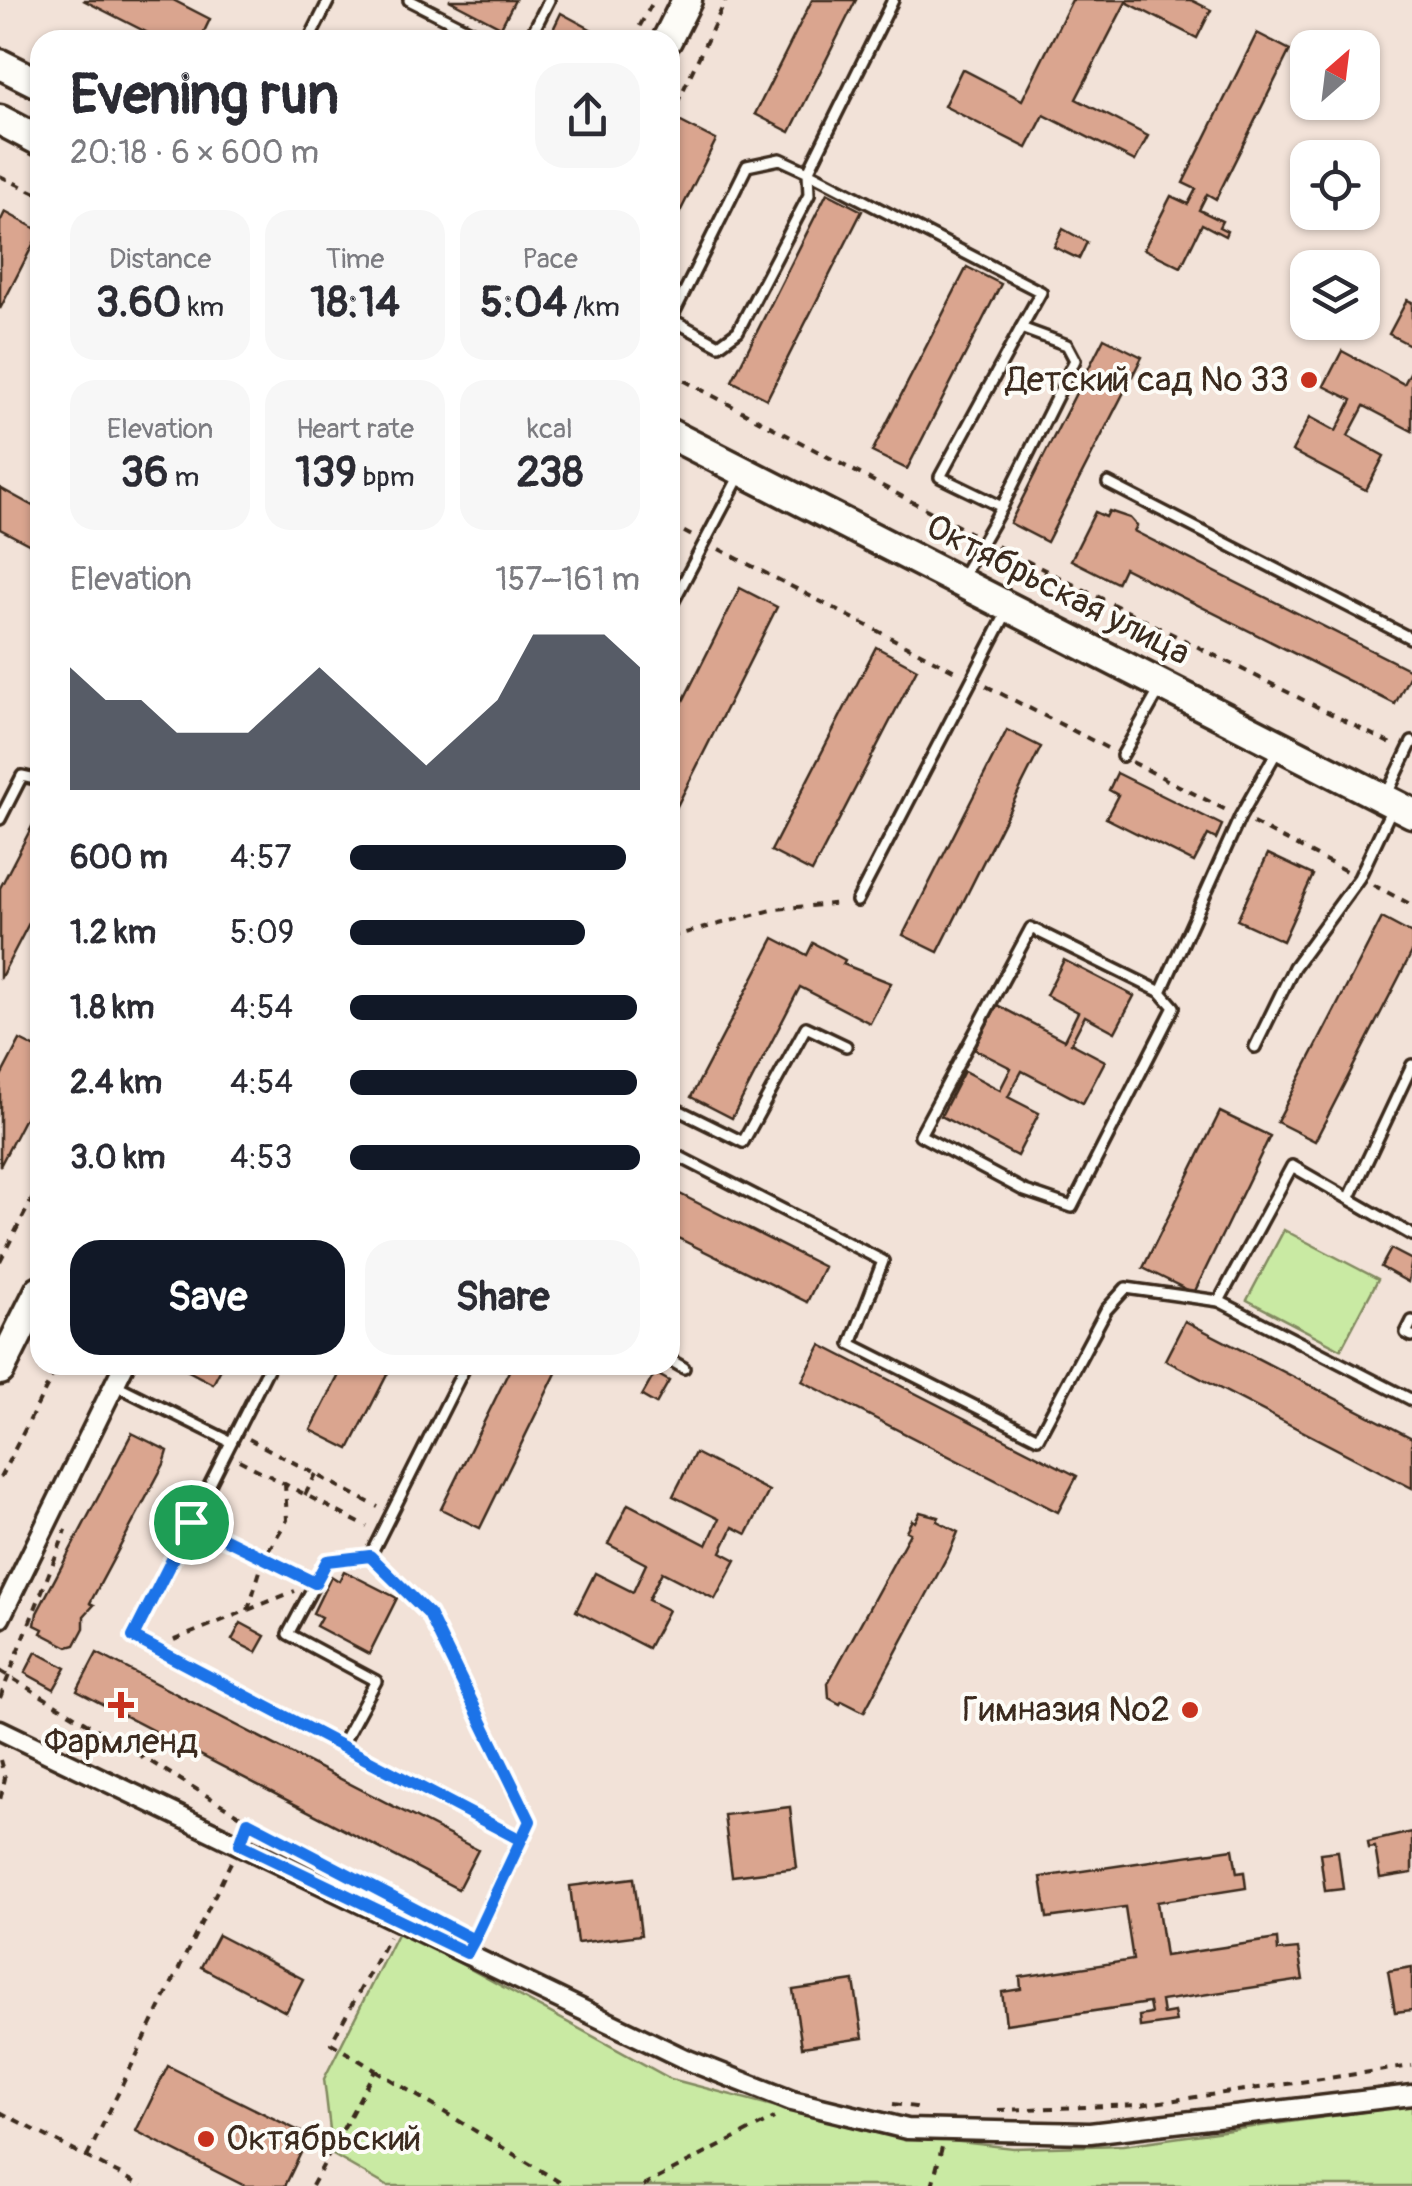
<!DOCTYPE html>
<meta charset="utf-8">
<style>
body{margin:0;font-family:Pangolin,sans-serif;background:#f7f7f7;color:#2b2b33;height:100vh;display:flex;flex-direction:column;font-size:38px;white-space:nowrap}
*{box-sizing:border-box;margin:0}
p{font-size:32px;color:#7c7c81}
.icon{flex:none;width:55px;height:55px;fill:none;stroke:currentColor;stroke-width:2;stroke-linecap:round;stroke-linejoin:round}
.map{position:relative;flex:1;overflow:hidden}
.panel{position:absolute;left:30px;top:30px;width:650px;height:1345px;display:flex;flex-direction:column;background:#fff;border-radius:30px;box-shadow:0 2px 8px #0004}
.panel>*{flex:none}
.needle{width:65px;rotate:28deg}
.tools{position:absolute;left:1290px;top:30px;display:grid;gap:20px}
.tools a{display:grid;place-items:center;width:90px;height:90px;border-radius:20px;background:#fff;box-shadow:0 2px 8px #0004;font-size:50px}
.pin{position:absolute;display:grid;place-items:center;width:85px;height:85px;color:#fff;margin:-42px;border:5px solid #fff;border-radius:50%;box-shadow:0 2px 10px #0007}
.round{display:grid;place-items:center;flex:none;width:105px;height:105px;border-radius:30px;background:#f7f7f7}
.head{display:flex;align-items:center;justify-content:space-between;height:170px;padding:0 40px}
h1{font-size:55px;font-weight:700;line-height:75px}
.metrics{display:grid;grid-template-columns:repeat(3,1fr);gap:15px;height:170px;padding:10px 40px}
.metrics div{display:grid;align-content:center;border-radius:25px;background:#f7f7f7;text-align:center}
.metrics b{font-size:42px;font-weight:700}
.metrics small{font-size:28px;font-weight:400}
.metrics p{font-size:28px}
.chart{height:280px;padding:20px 40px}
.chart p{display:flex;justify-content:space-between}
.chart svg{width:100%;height:180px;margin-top:10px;fill:#111827;opacity:.7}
.action{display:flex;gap:20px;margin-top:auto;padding:20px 40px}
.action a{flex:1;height:115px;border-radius:30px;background:#111827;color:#fff;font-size:40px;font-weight:700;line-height:115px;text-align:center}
.action a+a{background:#f7f7f7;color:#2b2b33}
ul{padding:0 40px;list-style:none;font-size:32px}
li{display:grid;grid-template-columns:160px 120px 1fr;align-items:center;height:75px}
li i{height:25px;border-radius:12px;background:#111827}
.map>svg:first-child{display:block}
.green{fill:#c9eaa3;stroke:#828a60;stroke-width:2.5}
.building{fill:#daa58f;stroke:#3b2a1e;stroke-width:2.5}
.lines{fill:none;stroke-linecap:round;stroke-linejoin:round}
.lane-casing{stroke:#3b2a1e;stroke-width:16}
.street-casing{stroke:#3b2a1e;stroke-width:25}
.secondary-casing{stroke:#3b2a1e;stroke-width:35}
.path{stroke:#3b2a1e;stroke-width:4;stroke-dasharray:8 8;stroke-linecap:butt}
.lane{stroke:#fdfcf7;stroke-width:9}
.street{stroke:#fdfcf7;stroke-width:18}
.secondary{stroke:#fdfcf7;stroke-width:28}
.route-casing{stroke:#fff;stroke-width:20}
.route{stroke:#1a73e8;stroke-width:12}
.poi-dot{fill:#c8321e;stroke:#fdfcf7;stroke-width:4}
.labels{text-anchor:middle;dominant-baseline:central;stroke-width:8;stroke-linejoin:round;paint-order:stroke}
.poi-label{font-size:35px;fill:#3b2a1e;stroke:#fdfcf7;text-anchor:end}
.street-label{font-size:35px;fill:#3b2a1e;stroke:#fdfcf7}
</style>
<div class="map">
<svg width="1412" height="2186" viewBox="0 0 1412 2186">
<rect width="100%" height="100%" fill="#f2e2d8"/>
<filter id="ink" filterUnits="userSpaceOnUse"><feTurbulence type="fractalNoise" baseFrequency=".01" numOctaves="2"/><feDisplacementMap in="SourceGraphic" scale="20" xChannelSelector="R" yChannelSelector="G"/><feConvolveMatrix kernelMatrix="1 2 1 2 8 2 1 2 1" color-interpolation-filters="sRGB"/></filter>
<g filter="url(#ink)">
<g class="green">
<polygon points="1284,1230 1378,1279 1341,1349 1247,1300"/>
<polygon points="399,1930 671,2079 872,2132 1013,2148 1123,2145 1412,2105 1412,2186 387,2186 333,2155 324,2079"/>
</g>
<g class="building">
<polygon points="83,0 173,0 210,19 200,40 162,40"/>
<polygon points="449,0 515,0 501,27"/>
<polygon points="812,0 856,0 790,132 755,114"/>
<polygon points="1072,0 1191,0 1211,10 1197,38 1126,2 1076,99 1148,136 1135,161 1044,115 1027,148 944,106 962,69 1022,100"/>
<polygon points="561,13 596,32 592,40 548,40"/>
<polygon points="1257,33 1290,50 1216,199 1207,194 1199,210 1222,221 1219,227 1227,231 1225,236 1202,224 1181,267 1144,249 1171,196 1188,204 1196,189 1183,183"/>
<polygon points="679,121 716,140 670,232 670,140"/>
<polygon points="827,193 862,211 767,399 732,381"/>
<polygon points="5,212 40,231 0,309 0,222"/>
<polygon points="1063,229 1087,242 1079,259 1054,247"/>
<polygon points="967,267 1001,284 907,469 872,452"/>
<polygon points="1407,300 1412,302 1412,346 1389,334"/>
<polygon points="1104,338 1142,357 1047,542 1010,523"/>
<polygon points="1342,351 1404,384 1412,369 1412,431 1364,406 1348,436 1384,456 1366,490 1292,451 1310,417 1336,431 1352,400 1324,386"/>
<polygon points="0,488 40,510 40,550 0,529"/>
<polygon points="1109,511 1130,518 1137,526 1134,531 1412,671 1395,704 1124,568 1117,583 1071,560 1095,512 1106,517"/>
<polygon points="740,588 777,607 676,808 670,805 670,727"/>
<polygon points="876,647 917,669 812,872 771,851"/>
<polygon points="1007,730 1041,747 938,952 903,935"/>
<polygon points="1117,773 1222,825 1216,839 1208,835 1194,862 1106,818 1118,795 1109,790"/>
<polygon points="40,811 40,902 0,979 0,888"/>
<polygon points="1268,854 1313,875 1283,941 1237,920"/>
<polygon points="1382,918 1412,934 1412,952 1315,1141 1277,1122"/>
<polygon points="774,938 807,955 813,943 845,960 843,964 891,983 870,1023 800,987 732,1118 691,1097"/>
<polygon points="1064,960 1134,996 1115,1032 1085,1016 1071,1043 1105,1061 1083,1103 1022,1071 1008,1097 1039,1113 1017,1156 941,1116 964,1071 1000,1090 1011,1068 974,1049 997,1005 1064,1040 1078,1012 1046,995"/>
<polygon points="20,1040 40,1050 40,1089 0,1166 0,1078"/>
<polygon points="1220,1112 1270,1136 1194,1293 1143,1268"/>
<polygon points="670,1189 824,1267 807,1302 670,1234"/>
<polygon points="1391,1249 1412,1260 1408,1282 1381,1267"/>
<polygon points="1185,1321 1412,1438 1412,1488 1165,1360"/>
<polygon points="821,1345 1077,1476 1058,1512 802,1381"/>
<polygon points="177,1365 223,1365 213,1384"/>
<polygon points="344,1365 392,1365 349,1449 311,1430"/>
<polygon points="512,1365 560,1365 480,1528 441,1509"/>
<polygon points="655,1373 669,1381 656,1404 642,1396"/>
<polygon points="132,1433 168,1451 164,1464 90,1603 94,1605 84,1616 84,1628 75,1645 68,1647 41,1633 43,1629 35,1625 37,1613"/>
<polygon points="695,1453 769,1491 747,1534 733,1527 721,1552 736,1560 715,1599 662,1572 648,1600 668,1610 648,1648 576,1611 595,1573 633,1592 646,1564 608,1544 628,1504 707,1545 719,1519 673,1496"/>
<polygon points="920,1512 939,1517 937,1521 958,1532 949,1553 864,1712 842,1701 840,1704 829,1698 828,1683 910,1533 906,1531 912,1520 915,1522"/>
<polygon points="344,1571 397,1598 369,1654 316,1626 321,1617 313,1613 331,1576 339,1581"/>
<polygon points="241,1623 265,1636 256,1652 232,1640"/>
<polygon points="36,1652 66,1668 54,1689 25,1673"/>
<polygon points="97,1653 478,1850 458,1889 77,1691"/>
<polygon points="790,1807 797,1868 732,1876 724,1815"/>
<polygon points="1412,1832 1412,1873 1380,1878 1375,1847 1369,1848 1368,1842"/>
<polygon points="1233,1849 1237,1873 1244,1872 1246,1888 1157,1902 1165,1956 1277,1939 1278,1951 1298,1949 1303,1980 1161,2001 1163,2014 1174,2012 1176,2022 1140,2027 1139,2016 1151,2014 1149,2003 1006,2024 1002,1992 1021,1989 1020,1977 1133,1960 1125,1907 1047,1918 1041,1877"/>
<polygon points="1338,1851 1343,1889 1325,1891 1320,1853"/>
<polygon points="634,1878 641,1935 577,1943 570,1886"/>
<polygon points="218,1935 303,1979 286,2012 201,1967"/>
<polygon points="1412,1967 1412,2010 1395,2012 1388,1971"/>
<polygon points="854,1981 863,2038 802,2047 793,1990"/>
<polygon points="168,2066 309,2136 285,2186 245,2186 136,2131"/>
</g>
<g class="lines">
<defs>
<g id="lane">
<polyline points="409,0 488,40"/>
<polyline points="893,0 808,172 1041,292 1021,328 1067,345 1075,360 1002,507 960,580"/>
<polyline points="309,40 329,0"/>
<polyline points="529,40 549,0"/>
<polyline points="670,321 747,166 780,159 808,172 809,195 738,331 719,345 671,319"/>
<polyline points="1108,483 1412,639"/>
<polyline points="1002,507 940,477 1021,328"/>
<polyline points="670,608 741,473"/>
<polyline points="1122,756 1160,689"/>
<polyline points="1387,794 1412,742"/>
<polyline points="0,819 22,776 40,780"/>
<polyline points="857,901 1008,610"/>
<polygon points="1031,928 1161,992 1174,1007 1072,1207 1025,1191 920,1135"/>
<polyline points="1161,992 1240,817 1277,751"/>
<polyline points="1255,1047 1294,967 1359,878 1393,806"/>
<polyline points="672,1107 743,1142 806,1027 846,1046"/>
<polyline points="670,1127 671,1105"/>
<polyline points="670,1152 883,1261 851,1344 1038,1438 1106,1310 1126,1288 1219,1301 1292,1166 1412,1235"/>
<polyline points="1350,1197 1412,1065"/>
<polyline points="1219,1301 1412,1400"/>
<polyline points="1412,1321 1406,1333 1412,1336"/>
<polyline points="670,1360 684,1368"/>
<polyline points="270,1365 133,1637 521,1840 467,1953"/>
<polyline points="114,1384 231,1442"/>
<polyline points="341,1746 376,1681 288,1634 327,1561 370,1556 466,1365"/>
</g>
<g id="street">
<polyline points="0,1618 124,1365"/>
<polyline points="0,1730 685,2059 792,2101 907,2129 1090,2133 1412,2095"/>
</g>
<g id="secondary">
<polyline points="667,40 687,0"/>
<polyline points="0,64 40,84"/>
<polyline points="0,120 40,141"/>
<polyline points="670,434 1412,813"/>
<polyline points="0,1370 40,1290"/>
</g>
</defs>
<use href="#lane" class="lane-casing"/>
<use href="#street" class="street-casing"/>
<use href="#secondary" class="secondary-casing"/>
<g class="path">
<polyline points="632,40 654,0"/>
<polyline points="670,118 726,0"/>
<polyline points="0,176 40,195"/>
<polyline points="670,373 971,533"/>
<polyline points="670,524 692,536"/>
<polyline points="997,546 1395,746"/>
<polyline points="719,549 959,673"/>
<polyline points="986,686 1111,750"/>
<polyline points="1132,762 1226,810"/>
<polyline points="1253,823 1346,871"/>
<polyline points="1373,885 1412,905"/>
<polyline points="670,937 776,909 842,903"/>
<polyline points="0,1261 40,1184"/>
<polyline points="249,1439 378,1507"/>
<polyline points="239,1460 367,1527"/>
<polyline points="0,1478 58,1365"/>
<polyline points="305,1495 316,1474"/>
<polyline points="204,1529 303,1577"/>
<polyline points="381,1567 429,1614 529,1821 526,1828"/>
<polyline points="248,1610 264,1558 287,1520 285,1484"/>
<polyline points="174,1640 295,1591"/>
<polyline points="0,1671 249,1821 355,1877"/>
<polyline points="0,1698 66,1530"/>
<polyline points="0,1760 5,1778 0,1800"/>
<polyline points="375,2070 566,2186"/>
<polyline points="893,2104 923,2108"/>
<polyline points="998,2110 1140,2105 1412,2066"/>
<polyline points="0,2112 142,2186"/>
<polyline points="87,2157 232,1860"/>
<polyline points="312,2186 375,2070 331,2043 389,1937"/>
<polyline points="643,2186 774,2118"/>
<polyline points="932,2186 942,2147"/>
</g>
<use href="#lane" class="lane"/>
<use href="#street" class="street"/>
<use href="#secondary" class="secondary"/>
</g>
</g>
<g class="lines" filter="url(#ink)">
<defs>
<polyline id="route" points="191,1522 315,1583 327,1561 370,1556 429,1614 530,1821 474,1940 467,1953 240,1844 248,1822 474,1940 521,1840 133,1637 191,1522"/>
</defs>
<use href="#route" class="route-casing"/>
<use href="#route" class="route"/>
</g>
<g class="poi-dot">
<circle cx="1309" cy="380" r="10"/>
<path d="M116 1690h10v10h10v10h-10v10h-10v-10h-10v-10h10z"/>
<circle cx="1190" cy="1710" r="10"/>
<circle cx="206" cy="2139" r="10"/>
</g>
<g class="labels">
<g class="poi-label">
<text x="1289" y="380">Детский сад № 33</text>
<text x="1170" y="1710">Гимназия №2</text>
<text x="121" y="1742" text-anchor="middle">Фармленд</text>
<text x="226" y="2139" text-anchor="start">Октябрьский</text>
</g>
<g class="street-label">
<text transform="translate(1058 590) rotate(27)">Октябрьская улица</text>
</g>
</g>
</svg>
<div class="tools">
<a><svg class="needle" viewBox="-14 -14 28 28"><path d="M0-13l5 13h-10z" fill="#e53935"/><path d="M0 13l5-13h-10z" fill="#7c7c81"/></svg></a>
<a><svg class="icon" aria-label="locate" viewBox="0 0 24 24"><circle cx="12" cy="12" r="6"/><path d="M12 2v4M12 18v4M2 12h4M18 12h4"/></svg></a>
<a><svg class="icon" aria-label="layers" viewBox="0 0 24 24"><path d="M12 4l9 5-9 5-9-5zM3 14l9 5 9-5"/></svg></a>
</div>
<div class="pin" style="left:191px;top:1522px;background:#1e9e55"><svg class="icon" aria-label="arrive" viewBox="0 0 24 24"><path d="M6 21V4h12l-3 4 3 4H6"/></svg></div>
<section class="panel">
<div class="head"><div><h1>Evening run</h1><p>20:18 · 6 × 600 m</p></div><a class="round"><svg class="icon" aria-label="share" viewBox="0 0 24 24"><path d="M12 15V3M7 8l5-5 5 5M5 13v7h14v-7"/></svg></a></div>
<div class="metrics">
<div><p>Distance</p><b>3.60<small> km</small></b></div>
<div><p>Time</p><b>18:14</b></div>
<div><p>Pace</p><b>5:04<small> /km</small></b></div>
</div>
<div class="metrics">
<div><p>Elevation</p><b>36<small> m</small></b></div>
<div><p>Heart rate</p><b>139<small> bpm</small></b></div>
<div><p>kcal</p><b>238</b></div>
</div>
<div class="chart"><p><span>Elevation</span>157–161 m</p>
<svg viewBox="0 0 160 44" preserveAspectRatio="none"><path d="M0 44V14L10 22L20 22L30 30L40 30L50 30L60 22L70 14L80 22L90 30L100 38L110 30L120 22L130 6L140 6L150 6L160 14V44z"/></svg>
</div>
<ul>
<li><b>600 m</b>4:57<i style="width:95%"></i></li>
<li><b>1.2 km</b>5:09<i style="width:81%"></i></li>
<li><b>1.8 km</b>4:54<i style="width:99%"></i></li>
<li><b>2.4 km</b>4:54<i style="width:99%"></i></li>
<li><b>3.0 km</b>4:53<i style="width:100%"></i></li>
</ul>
<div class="action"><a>Save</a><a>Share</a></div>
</section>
</div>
